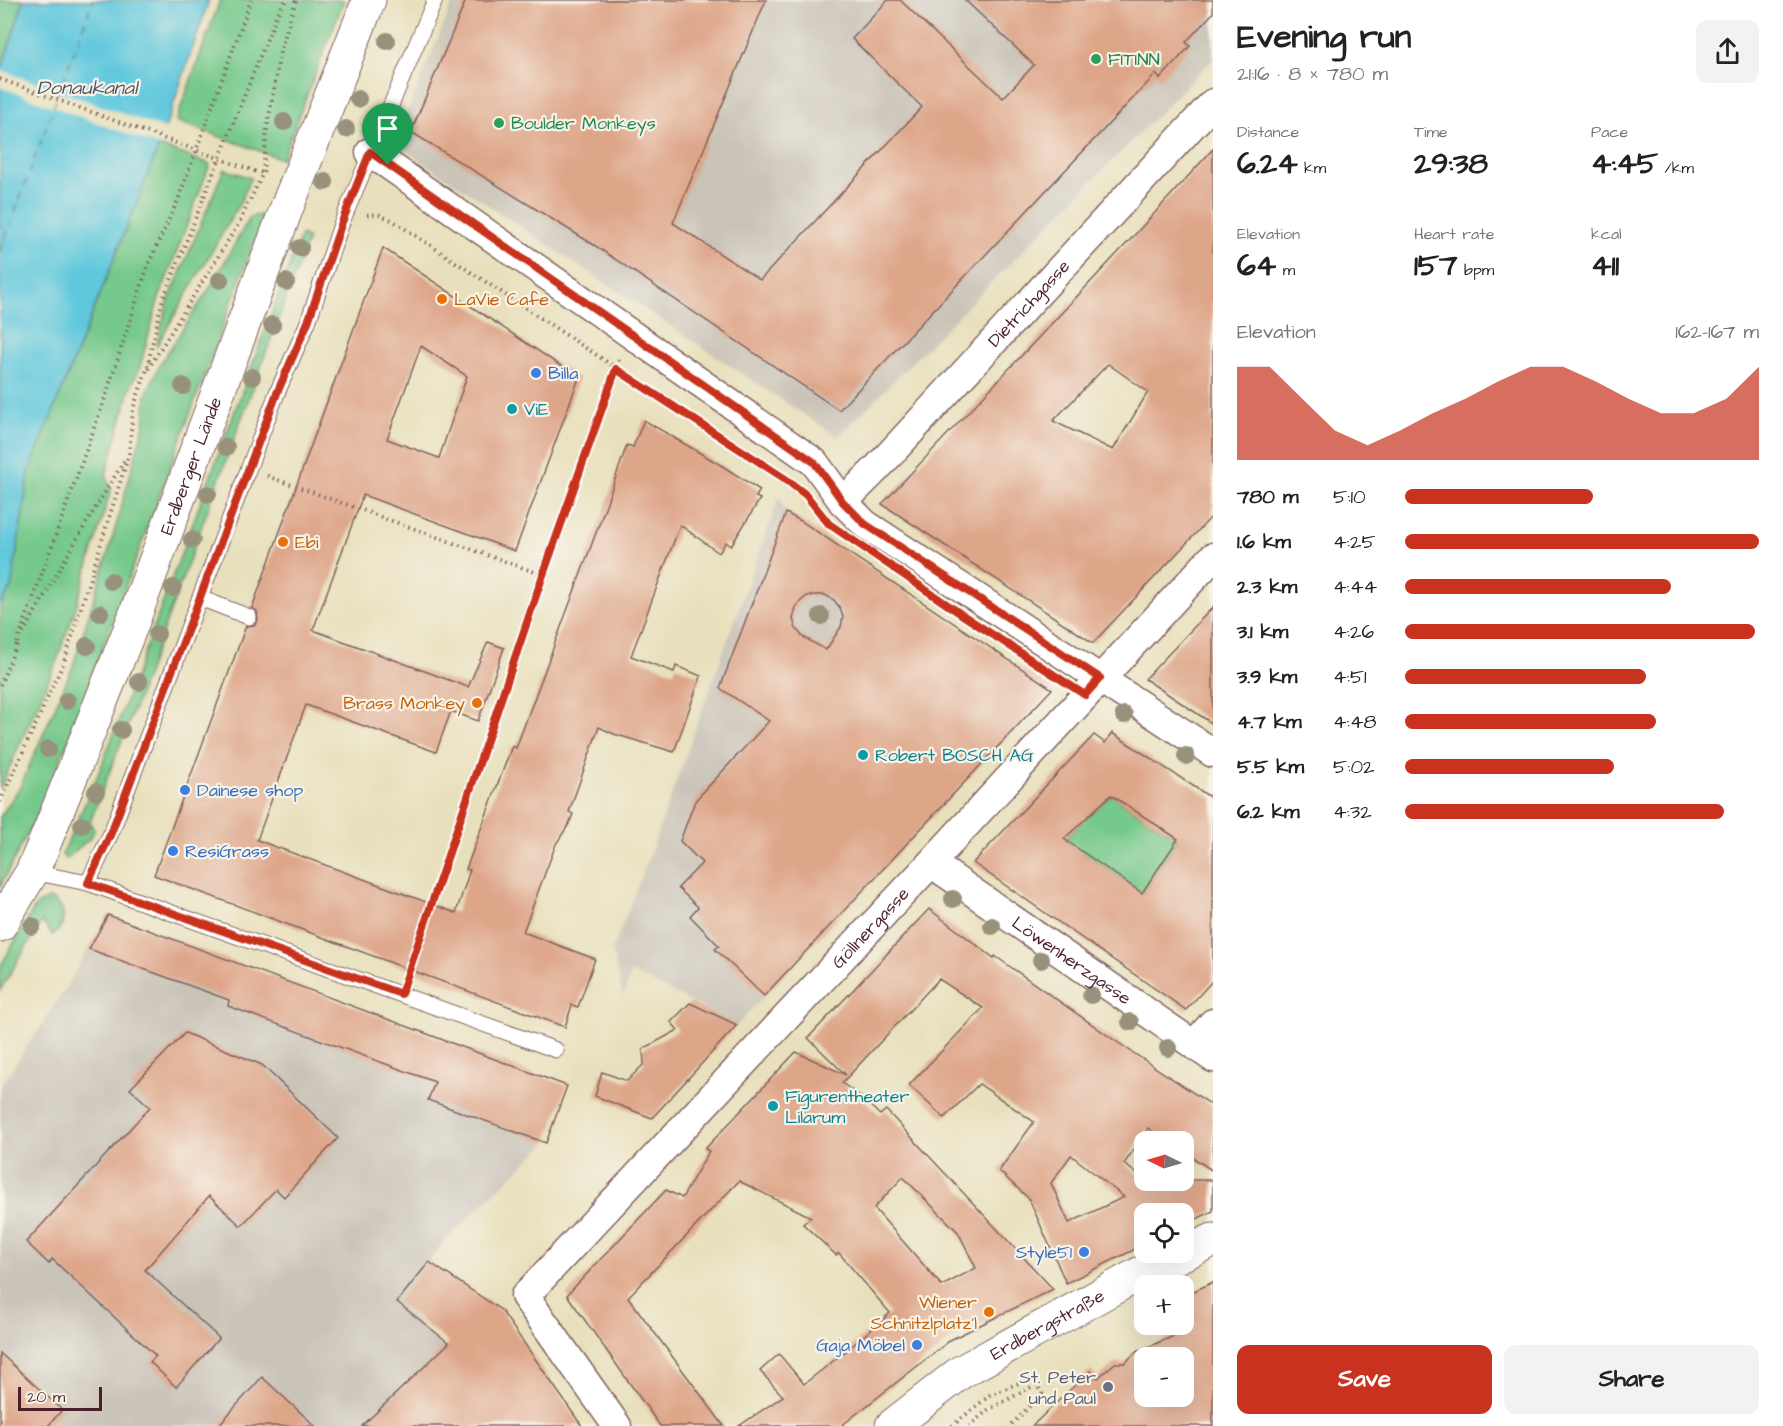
<!DOCTYPE html>
<meta charset="utf-8">
<style>
body{margin:0;font-family:"Architects Daughter",sans-serif;background:#f2f2f2;color:#222;height:100vh;display:flex;flex-direction:column;font-size:22px;white-space:nowrap}
*{box-sizing:border-box;margin:0}
p{font-size:20px;color:#767676}
.icon{flex:none;width:33px;height:33px;fill:none;stroke:currentColor;stroke-width:2;stroke-linecap:round;stroke-linejoin:round}
.map{position:relative;flex:1;overflow:hidden}
.details{display:flex;flex-direction:column;background:#fff;width:570px}
.details>*{flex:none}
.needle{width:39px;rotate:275deg}
.buttons{position:absolute;left:1134px;top:1131px;display:grid;gap:12px}
.buttons a{display:grid;place-items:center;width:60px;height:60px;border-radius:12px;background:#fff;box-shadow:0 6px 24px #0002;font-size:30px}
.scale{position:absolute;left:18px;bottom:15px;width:84px;box-sizing:border-box;padding-left:6px;border:3px solid #4a1f2b;border-top:0;font-size:16px;line-height:21px;white-space:nowrap;color:#4a1f2b;-webkit-text-stroke:4px #f7f3e8;paint-order:stroke}
.pin{position:absolute;display:grid;place-items:center;width:51px;height:51px;color:#fff;margin:-62px -26px;border-radius:50% 50% 50% 0;rotate:-45deg;box-shadow:0 0 6px #0007}
.pin .icon{rotate:45deg}
.round{display:grid;place-items:center;flex:none;width:63px;height:63px;border-radius:12px;background:#f2f2f2}
.head{display:flex;align-items:center;justify-content:space-between;height:102px;padding:0 24px}
h1{font-size:33px;font-weight:700;line-height:45px}
.stats{display:grid;grid-template-columns:repeat(3,1fr);gap:9px;height:102px;padding:6px 24px}
.stats div{display:grid;align-content:center}
.stats b{font-size:30px;font-weight:700}
.stats small{font-size:16px;font-weight:400}
.stats p{font-size:16px}
.chart{height:168px;padding:12px 24px}
.chart p{display:flex;justify-content:space-between}
.chart svg{width:100%;height:108px;margin-top:6px;fill:#c8321e;opacity:.7}
.action{display:flex;gap:12px;margin-top:auto;padding:12px 24px}
.action a{flex:1;height:69px;border-radius:12px;background:#c8321e;color:#fff;font-size:24px;font-weight:700;line-height:69px;text-align:center}
.action a+a{background:#f2f2f2;color:#222}
ul{padding:0 24px;list-style:none;font-size:20px}
li{display:grid;grid-template-columns:96px 72px 1fr;align-items:center;height:45px}
li i{height:15px;border-radius:8px;background:#c8321e}
main{display:flex;flex:1;min-height:0}
.map>svg:first-child{display:block}
.industrial{fill:#c9c3b8}
.green{fill:#76c98c;stroke:#60745c;stroke-width:1.5}
.water{fill:#60c8dd;stroke:#557484;stroke-width:1.5}
.pier{fill:#e8e0bc}
.lines{fill:none;stroke-linecap:round;stroke-linejoin:round}
.ferry{stroke:#515260;stroke-width:1.5;stroke-dasharray:8 6;stroke-linecap:butt}
.building{fill:#dea689;fill-rule:evenodd}
.service-casing{stroke:#81635e;stroke-width:17}
.minor-casing{stroke:#81635e;stroke-width:31}
.tertiary-casing{stroke:#81635e;stroke-width:35}
.primary-casing{stroke:#81635e;stroke-width:35}
.path{stroke:#81635e;stroke-width:4;stroke-dasharray:1.5 4.5;stroke-linecap:butt}
.service{stroke:#fff;stroke-width:15}
.minor{stroke:#fff;stroke-width:28}
.tertiary{stroke:#fff;stroke-width:33}
.primary{stroke:#fff;stroke-width:33}
.path-bridge{stroke:#81635e;stroke-width:4;stroke-dasharray:1.5 4.5;stroke-linecap:butt}
.tree{fill:#98927c}
.route-casing{stroke:#fff;stroke-width:12}
.route{stroke:#c8321e;stroke-width:8}
.leisure-dot{fill:#2e9e5b;stroke:#f7f3e8;stroke-width:2}
.food-dot{fill:#e8710a;stroke:#f7f3e8;stroke-width:2}
.shop-dot{fill:#3f7fe0;stroke:#f7f3e8;stroke-width:2}
.culture-dot{fill:#0f9aa8;stroke:#f7f3e8;stroke-width:2}
.worship-dot{fill:#6b7280;stroke:#f7f3e8;stroke-width:2}
.labels{text-anchor:middle;dominant-baseline:central;stroke-width:4.5;stroke-linejoin:round;paint-order:stroke}
.leisure-label{font-size:18px;fill:#27864d;stroke:#f7f3e8;text-anchor:start}
.food-label{font-size:18px;fill:#c56008;stroke:#f7f3e8;text-anchor:start}
.street-label{font-size:18px;fill:#4a1f2b;stroke:#f7f3e8}
.shop-label{font-size:18px;fill:#366cbe;stroke:#f7f3e8;text-anchor:start}
.culture-label{font-size:18px;fill:#0d838f;stroke:#f7f3e8;text-anchor:start}
.worship-label{font-size:18px;fill:#5b616d;stroke:#f7f3e8;text-anchor:end}
.water-label{font-size:20px;font-style:italic;fill:#515260;stroke:#f7f3e8}
</style>
<main>
<div class="map">
<svg width="1213" height="1426" viewBox="0 0 1213 1426">
<rect width="100%" height="100%" fill="#f7f3e8"/>
<filter id="ink" filterUnits="userSpaceOnUse"><feTurbulence type="fractalNoise" baseFrequency=".0167" numOctaves="2"/><feDisplacementMap in="SourceGraphic" scale="12" xChannelSelector="R" yChannelSelector="G"/><feConvolveMatrix kernelMatrix="1 2 1 2 8 2 1 2 1" color-interpolation-filters="sRGB"/></filter>
<filter id="wash" filterUnits="userSpaceOnUse"><feTurbulence type="fractalNoise" baseFrequency=".008" numOctaves="4" result="noise"/><feDisplacementMap in="SourceGraphic" scale="24" xChannelSelector="R" yChannelSelector="G"/><feGaussianBlur stdDeviation="1.35" result="paint"/><feColorMatrix in="noise" values="0 0 0 0 0 0 0 0 0 0 0 0 0 0 0 0 0 1.4 0 .05"/><feComposite in="paint" operator="in"/></filter>
<g filter="url(#wash)">
<rect width="100%" height="100%" fill="#e8e0bc"/>
<g class="industrial">
<polygon points="454,0 1213,0 1213,59 838,437 394,143"/>
<polygon points="779,497 786,513 801,521 1052,689 737,1025 631,972 623,997 612,951 642,876"/>
<polygon points="108,915 567,1086 546,1143 446,1240 397,1302 452,1357 494,1426 0,1426 0,1087 66,988"/>
</g>
<g class="green">
<polygon points="0,0 24,0 1,70 0,70"/>
<polygon points="220,0 344,0 282,159 176,121"/>
<polygon points="159,146 210,164 158,301 139,370 131,386 106,474 111,490 75,610 56,663 0,789 0,606 11,588 29,472"/>
<polygon points="224,169 251,178 240,203 156,347 168,302"/>
<polygon points="260,215 263,218 68,741 39,811 0,887 0,817 20,787 73,666 112,540 144,425 146,395 160,364 211,286 250,217"/>
<polygon points="301,235 308,239 134,709 90,822 94,830 91,837 66,859 62,855 100,770"/>
<polygon points="1111,795 1178,839 1142,893 1084,853 1051,855 1082,822"/>
<path d="M 49,899 C 68,904 67,928 52,935 L 42,921 L 0,990 L 0,967 L 33,910 L 38,904 Z"/>
</g>
<polygon class="water" points="24,0 209,0 159,146 29,472 11,588 0,606 0,74"/>
<polygon class="pier" points="0,70 168,130 162,147 0,87"/>
<g class="lines">
<polyline class="ferry" points="0,252 93,0"/>
</g>
<g id="blocks">
<g class="building">
<polygon points="466,0 766,0 673,223 760,280 922,107 852,39 888,0 900,0 1003,98 1034,65 965,0 1213,0 1213,13 1186,42 1190,46 1160,79 1156,74 839,410 594,245 411,132"/>
<path d="M 1213,149 L 1213,515 L 1093,643 L 882,504 L 1130,240 ZM 1108,364 L 1148,392 L 1113,450 L 1053,421 Z"/>
<path d="M 383,248 L 579,378 L 515,551 L 363,495 L 313,630 L 468,687 L 488,642 L 504,648 L 478,721 L 451,711 L 436,752 L 306,705 L 257,840 L 456,913 L 470,870 L 466,869 L 512,746 L 516,748 L 600,522 L 627,445 L 633,447 L 644,420 L 724,467 L 760,490 L 756,497 L 760,499 L 731,546 L 726,542 L 719,553 L 680,525 L 631,656 L 674,672 L 676,666 L 701,676 L 674,752 L 614,734 L 599,727 L 569,812 L 573,814 L 569,824 L 556,844 L 523,932 L 595,959 L 578,1007 L 572,1005 L 565,1027 L 154,875 L 246,626 L 255,625 L 258,620 L 257,611 L 252,608 ZM 421,346 L 467,376 L 439,458 L 387,439 Z"/>
<path d="M 786,513 L 801,521 L 1052,689 L 764,996 L 715,949 L 719,946 L 690,916 L 698,907 L 678,888 L 702,863 L 680,841 L 695,801 L 769,721 L 720,688 ZM 817,595 L 825,595 L 834,600 L 840,608 L 843,617 L 841,627 L 826,650 L 803,637 L 796,629 L 793,619 L 796,607 L 801,601 L 807,596 Z"/>
<polygon points="1213,607 1213,724 1145,679"/>
<path d="M 1112,733 L 1213,799 L 1213,980 L 1186,1010 L 973,863 L 1094,735 L 1105,743 ZM 1111,795 L 1178,839 L 1142,893 L 1064,839 Z"/>
<path d="M 929,909 L 994,958 L 995,956 L 1117,1042 L 1213,1106 L 1213,1171 L 1184,1152 L 1184,1142 L 1168,1142 L 1148,1128 L 1124,1164 L 1151,1184 L 1157,1180 L 1213,1180 L 1213,1211 L 1184,1225 L 1184,1214 L 1144,1214 L 1144,1245 L 1066,1283 L 1029,1199 L 999,1171 L 1034,1122 L 979,1084 L 944,1118 L 909,1085 L 983,1008 L 939,979 L 842,1083 L 861,1097 L 880,1115 L 886,1110 L 1053,1289 L 952,1339 L 841,1426 L 739,1426 L 783,1396 L 760,1371 L 779,1354 L 804,1384 L 851,1347 L 890,1313 L 839,1253 L 836,1255 L 803,1224 L 811,1217 L 739,1181 L 628,1297 L 724,1426 L 660,1426 L 567,1295 L 666,1190 L 682,1198 L 709,1151 L 705,1149 L 796,1052 L 846,1075 L 808,1038 ZM 1071,1155 L 1124,1197 L 1069,1223 L 1051,1183 ZM 903,1177 L 958,1232 L 976,1268 L 942,1286 L 874,1208 Z"/>
<polygon points="108,915 567,1086 546,1143 428,1100 435,1082 228,1006 229,1000 89,949"/>
<polygon points="690,1003 737,1025 652,1118 595,1096 602,1072 627,1081 644,1064 643,1049 678,1030 671,1022"/>
<polygon points="185,1033 262,1065 338,1138 284,1197 276,1189 241,1226 209,1196 145,1270 219,1338 176,1387 150,1362 156,1356 52,1259 49,1264 26,1242 150,1107 130,1089"/>
<polygon points="429,1262 501,1310 582,1426 362,1426 449,1343 397,1302"/>
<path d="M 1213,1282 L 1213,1426 L 1032,1426 L 1090,1371 L 1098,1378 L 1115,1363 L 1125,1363 L 1136,1352 L 1174,1336 L 1171,1324 L 1184,1324 L 1184,1296 ZM 1144,1358 L 1184,1358 L 1184,1396 L 1144,1396 Z"/>
<polygon points="0,1353 62,1410 48,1426 0,1426"/>
<polygon points="262,1377 315,1426 218,1426"/>
</g>
</g>
</g>
<g filter="url(#ink)">
<use href="#blocks" fill-opacity="0" stroke="#81635e" stroke-width="1.5"/>
<g class="lines">
<defs>
<g id="service">
<polyline points="200,598 249,617"/>
<polyline points="32,872 88,883 111,833 277,393 308,322 342,222 435,0"/>
<polyline points="88,883 556,1050"/>
</g>
<g id="minor">
<polyline points="370,152 814,462 843,502 865,524 1213,753"/>
<path id="s1" d="M 843,502 L 878,467 L 1213,103"/>
<path id="s2" d="M 931,863 L 1213,1058"/>
<polyline points="1194,1045 1213,1023"/>
<path id="s3" d="M 617,1426 L 525,1296 L 931,863 L 1213,557"/>
</g>
<g id="tertiary">
<path id="s4" d="M 892,1426 L 961,1372 L 1137,1275 L 1213,1240"/>
</g>
<g id="primary">
<path id="s5" d="M 0,925 L 32,872 L 45,842 L 130,629 L 287,207 L 369,0"/>
</g>
</defs>
<use href="#service" class="service-casing"/>
<use href="#minor" class="minor-casing"/>
<use href="#tertiary" class="tertiary-casing"/>
<use href="#primary" class="primary-casing"/>
<g class="path">
<polyline points="254,171 263,173"/>
<polyline points="367,215 378,214 392,220 772,471"/>
<polyline points="148,369 239,223 263,173 267,129 280,52 296,0"/>
<polyline points="267,476 543,575"/>
<polyline points="23,633 85,525 126,458"/>
<polyline points="17,643 106,395 148,265 178,200 251,0"/>
<polyline points="0,685 18,642"/>
<polyline points="0,802 64,662 129,454 133,409 146,372 162,302 277,14 286,0"/>
<polyline points="408,974 543,575 619,359"/>
<polyline points="952,1426 990,1395 1033,1377 1042,1394 1010,1426"/>
<polyline points="969,1426 988,1410 1037,1384"/>
</g>
<use href="#service" class="service"/>
<use href="#minor" class="minor"/>
<use href="#tertiary" class="tertiary"/>
<use href="#primary" class="primary"/>
<polyline class="path-bridge" points="0,79 254,171"/>
</g>
<g class="tree">
<circle cx="387" cy="41" r="9"/>
<circle cx="358" cy="99" r="9"/>
<circle cx="284" cy="122" r="9"/>
<circle cx="346" cy="129" r="9"/>
<circle cx="325" cy="182" r="9"/>
<circle cx="300" cy="248" r="9"/>
<circle cx="220" cy="280" r="9"/>
<circle cx="286" cy="282" r="9"/>
<circle cx="272" cy="325" r="9"/>
<circle cx="252" cy="377" r="9"/>
<circle cx="183" cy="386" r="9"/>
<circle cx="226" cy="447" r="9"/>
<circle cx="208" cy="494" r="9"/>
<circle cx="192" cy="540" r="9"/>
<circle cx="111" cy="581" r="9"/>
<circle cx="173" cy="588" r="9"/>
<circle cx="100" cy="613" r="9"/>
<circle cx="821" cy="616" r="9"/>
<circle cx="157" cy="634" r="9"/>
<circle cx="87" cy="646" r="9"/>
<circle cx="139" cy="682" r="9"/>
<circle cx="67" cy="701" r="9"/>
<circle cx="1124" cy="715" r="9"/>
<circle cx="121" cy="730" r="9"/>
<circle cx="48" cy="749" r="9"/>
<circle cx="1186" cy="756" r="9"/>
<circle cx="96" cy="792" r="9"/>
<circle cx="82" cy="825" r="9"/>
<circle cx="953" cy="899" r="9"/>
<circle cx="32" cy="926" r="9"/>
<circle cx="992" cy="926" r="9"/>
<circle cx="1041" cy="960" r="9"/>
<circle cx="1091" cy="995" r="9"/>
<circle cx="1130" cy="1022" r="9"/>
<circle cx="1168" cy="1048" r="9"/>
</g>
</g>
<g class="lines" filter="url(#ink)">
<defs>
<polygon id="route" points="370,152 814,462 843,502 865,524 1100,678 1085,695 964,616 829,524 806,495 784,478 616,369 543,575 401,994 88,883 111,833 277,393 308,322 342,222"/>
</defs>
<use href="#route" class="route-casing"/>
<use href="#route" class="route"/>
</g>
<g class="leisure-dot">
<circle cx="1096" cy="59" r="6"/>
<circle cx="499" cy="123" r="6"/>
</g>
<g class="food-dot">
<circle cx="442" cy="299" r="6"/>
<circle cx="283" cy="542" r="6"/>
<circle cx="477" cy="703" r="6"/>
<circle cx="989" cy="1312" r="6"/>
</g>
<g class="shop-dot">
<circle cx="536" cy="373" r="6"/>
<circle cx="185" cy="790" r="6"/>
<circle cx="173" cy="851" r="6"/>
<circle cx="1084" cy="1252" r="6"/>
<circle cx="917" cy="1345" r="6"/>
</g>
<g class="culture-dot">
<circle cx="512" cy="409" r="6"/>
<circle cx="863" cy="755" r="6"/>
<circle cx="773" cy="1106" r="6"/>
</g>
<circle class="worship-dot" cx="1108" cy="1387" r="6"/>
<g class="labels">
<g class="leisure-label">
<text x="1108" y="59">FITINN</text>
<text x="511" y="123">Boulder Monkeys</text>
</g>
<g class="food-label">
<text x="454" y="299">LaVie Cafe</text>
<text x="295" y="542">Ebi</text>
<text x="465" y="703" text-anchor="end">Brass Monkey</text>
<text x="977" y="1302" text-anchor="end">Wiener<tspan x="977" dy="21">Schnitzlplatz'l</tspan></text>
</g>
<g class="street-label">
<text stroke="none"><textPath href="#s1" startOffset="272">Dietrichgasse</textPath></text>
<text stroke="none"><textPath href="#s5" startOffset="498">Erdberger Lände</textPath></text>
<text stroke="none"><textPath href="#s3" startOffset="664">Göllnergasse</textPath></text>
<text stroke="none"><textPath href="#s2" startOffset="171">Löwenherzgasse</textPath></text>
<text stroke="none"><textPath href="#s4" startOffset="186">Erdbergstraße</textPath></text>
</g>
<g class="shop-label">
<text x="548" y="373">Billa</text>
<text x="197" y="790">Dainese shop</text>
<text x="185" y="851">ResiGrass</text>
<text x="1072" y="1252" text-anchor="end">Style51</text>
<text x="905" y="1345" text-anchor="end">Gaja Möbel</text>
</g>
<g class="culture-label">
<text x="524" y="409">ViE</text>
<text x="875" y="755">Robert BOSCH AG</text>
<text x="785" y="1096">Figurentheater<tspan x="785" dy="21">Lilarum</tspan></text>
</g>
<g class="worship-label">
<text x="1096" y="1377">St. Peter<tspan x="1096" dy="21">und Paul</tspan></text>
</g>
<g class="water-label">
<text x="87" y="88">Donaukanal</text>
</g>
</g>
</svg>
<div class="buttons">
<a><svg class="needle" viewBox="-14 -14 28 28"><path d="M0-13l5 13h-10z" fill="#e53935"/><path d="M0 13l5-13h-10z" fill="#767676"/></svg></a>
<a><svg class="icon" aria-label="locate" viewBox="0 0 24 24"><circle cx="12" cy="12" r="6"/><path d="M12 2v4M12 18v4M2 12h4M18 12h4"/></svg></a>
<a>+</a>
<a>−</a>
</div>
<div class="scale">20 m</div>
<div class="pin" style="left:388px;top:165px;background:#1e9e55"><svg class="icon" aria-label="arrive" viewBox="0 0 24 24"><path d="M6 21V4h12l-3 4 3 4H6"/></svg></div>
</div>
<section class="details">
<div class="head"><div><h1>Evening run</h1><p>21:16 · 8 × 780 m</p></div><a class="round"><svg class="icon" aria-label="share" viewBox="0 0 24 24"><path d="M12 15V3M7 8l5-5 5 5M5 13v7h14v-7"/></svg></a></div>
<div class="stats">
<div><p>Distance</p><b>6.24<small> km</small></b></div>
<div><p>Time</p><b>29:38</b></div>
<div><p>Pace</p><b>4:45<small> /km</small></b></div>
</div>
<div class="stats">
<div><p>Elevation</p><b>64<small> m</small></b></div>
<div><p>Heart rate</p><b>157<small> bpm</small></b></div>
<div><p>kcal</p><b>411</b></div>
</div>
<div class="chart"><p><span>Elevation</span>162–167 m</p>
<svg viewBox="0 0 160 44" preserveAspectRatio="none"><path d="M0 44V6L10 6L20 19L30 32L40 38L50 32L60 25L70 19L80 12L90 6L100 6L110 12L120 19L130 25L140 25L150 19L160 6V44z"/></svg>
</div>
<ul>
<li><b>780 m</b>5:10<i style="width:53%"></i></li>
<li><b>1.6 km</b>4:25<i style="width:100%"></i></li>
<li><b>2.3 km</b>4:44<i style="width:75%"></i></li>
<li><b>3.1 km</b>4:26<i style="width:99%"></i></li>
<li><b>3.9 km</b>4:51<i style="width:68%"></i></li>
<li><b>4.7 km</b>4:48<i style="width:71%"></i></li>
<li><b>5.5 km</b>5:02<i style="width:59%"></i></li>
<li><b>6.2 km</b>4:32<i style="width:90%"></i></li>
</ul>
<div class="action"><a>Save</a><a>Share</a></div>
</section>
</main>
